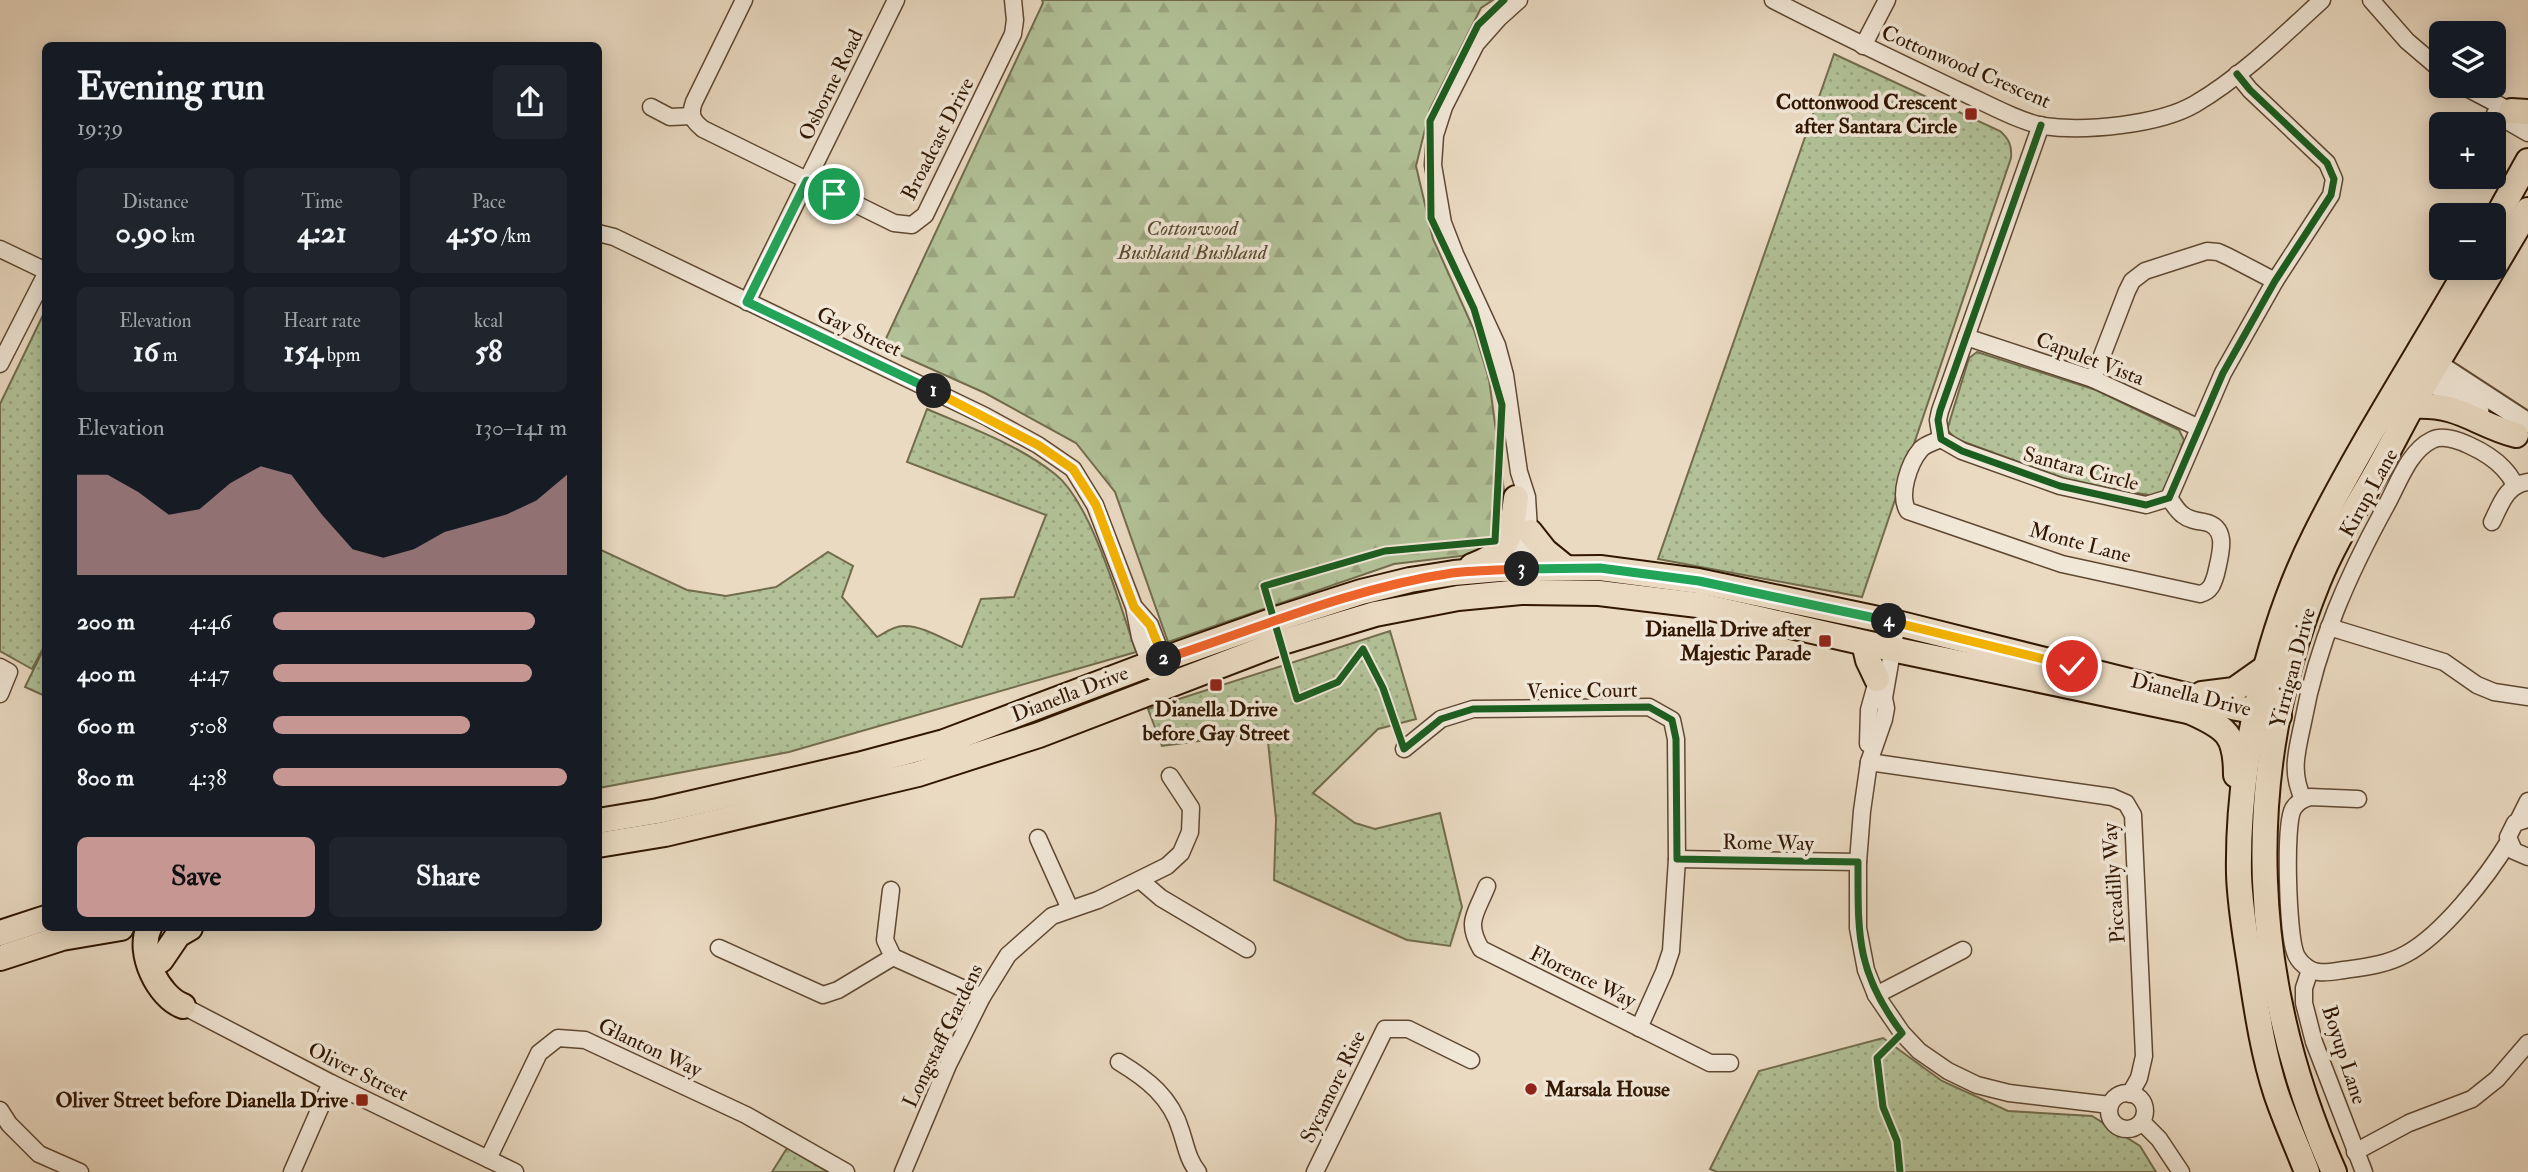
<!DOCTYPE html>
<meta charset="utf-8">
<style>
body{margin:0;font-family:"IM FELL Double Pica",serif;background:#20242c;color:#f1f3f6;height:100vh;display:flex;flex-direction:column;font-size:26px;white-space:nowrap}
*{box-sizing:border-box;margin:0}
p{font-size:23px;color:#9ea1a6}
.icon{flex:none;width:38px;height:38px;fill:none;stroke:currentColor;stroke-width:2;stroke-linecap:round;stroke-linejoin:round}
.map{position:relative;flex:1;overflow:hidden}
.sheet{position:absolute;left:42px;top:42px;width:560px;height:889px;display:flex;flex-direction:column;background:#171b24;border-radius:10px;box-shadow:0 4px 18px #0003}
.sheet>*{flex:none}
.buttons{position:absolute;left:2429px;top:21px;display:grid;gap:14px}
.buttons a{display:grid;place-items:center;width:77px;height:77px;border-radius:10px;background:#171b24;box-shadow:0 4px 18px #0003;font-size:35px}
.pin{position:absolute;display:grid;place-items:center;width:60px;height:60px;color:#fff;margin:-30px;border:4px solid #fff;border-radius:50%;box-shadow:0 2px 7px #0007}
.km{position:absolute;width:35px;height:35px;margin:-18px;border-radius:50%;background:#222;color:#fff;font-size:19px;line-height:35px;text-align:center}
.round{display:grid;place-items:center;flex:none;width:74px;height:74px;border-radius:10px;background:#20242c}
.head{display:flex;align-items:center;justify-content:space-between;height:119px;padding:0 35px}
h1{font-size:38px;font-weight:700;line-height:52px}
.figures{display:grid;grid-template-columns:repeat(3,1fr);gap:10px;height:119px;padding:7px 35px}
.figures div{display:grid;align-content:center;border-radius:10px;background:#20242c;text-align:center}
.figures b{font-size:30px;font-weight:700}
.figures small{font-size:19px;font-weight:400}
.figures p{font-size:19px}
.chart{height:196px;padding:14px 35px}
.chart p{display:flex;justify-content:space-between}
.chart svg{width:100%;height:126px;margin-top:7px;fill:#c59692;opacity:.7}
.action{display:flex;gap:14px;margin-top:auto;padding:14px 35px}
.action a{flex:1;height:80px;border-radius:10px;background:#c59692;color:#111;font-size:28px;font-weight:700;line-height:80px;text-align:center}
.action a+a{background:#20242c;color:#f1f3f6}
ul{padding:0 35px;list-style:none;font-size:23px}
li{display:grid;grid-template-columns:112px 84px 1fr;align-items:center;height:52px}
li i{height:18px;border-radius:9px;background:#c59692}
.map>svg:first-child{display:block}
.grass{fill:url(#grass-dots);stroke:#726c4c;stroke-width:2}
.forest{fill:url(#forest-firs);stroke:#726c4c;stroke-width:2}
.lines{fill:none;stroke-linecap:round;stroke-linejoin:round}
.minor-casing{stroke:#5f4832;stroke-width:19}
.tertiary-casing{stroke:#5f4832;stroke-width:23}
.primary-casing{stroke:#311702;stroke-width:28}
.minor{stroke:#f1e7d7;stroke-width:16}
.tertiary{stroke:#f1e7d7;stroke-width:19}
.primary{stroke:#eadac2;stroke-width:24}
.cycleway-casing{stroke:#f1e7d7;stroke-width:11}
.cycleway{stroke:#1b5e20;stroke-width:7}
.split-1-casing{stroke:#fff;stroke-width:14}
.split-2-casing{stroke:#fff;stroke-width:14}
.split-3-casing{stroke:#fff;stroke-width:14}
.split-4-casing{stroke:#fff;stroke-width:14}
.split-5-casing{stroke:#fff;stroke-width:14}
.split-1{stroke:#22a559;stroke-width:9}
.split-2{stroke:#f5b400;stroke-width:9}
.split-3{stroke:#f0652b;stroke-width:9}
.split-4{stroke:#22a559;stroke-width:9}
.split-5{stroke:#f5b400;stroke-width:9}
.poi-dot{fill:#8f2418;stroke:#f1e7d7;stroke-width:2.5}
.labels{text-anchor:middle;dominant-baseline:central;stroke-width:7;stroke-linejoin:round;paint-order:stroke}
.street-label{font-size:21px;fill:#311702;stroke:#f1e7d7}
.poi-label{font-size:21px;font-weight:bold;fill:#311702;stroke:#f1e7d7;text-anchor:end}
.park-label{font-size:21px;font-style:italic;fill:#584a2f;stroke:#f1e7d7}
</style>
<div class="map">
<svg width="2528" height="1172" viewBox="0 0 2528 1172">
<defs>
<pattern id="grass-dots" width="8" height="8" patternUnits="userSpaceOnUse" patternTransform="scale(1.75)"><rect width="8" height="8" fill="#b2c197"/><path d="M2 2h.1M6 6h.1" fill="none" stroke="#9aa580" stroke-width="1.8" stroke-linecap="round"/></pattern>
<pattern id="forest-firs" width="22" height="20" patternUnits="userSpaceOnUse" patternTransform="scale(1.75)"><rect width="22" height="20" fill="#b2c197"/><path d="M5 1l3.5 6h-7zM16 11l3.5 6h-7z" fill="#9aa580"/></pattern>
</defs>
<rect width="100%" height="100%" fill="#eadac2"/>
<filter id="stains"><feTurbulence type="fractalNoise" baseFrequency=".00286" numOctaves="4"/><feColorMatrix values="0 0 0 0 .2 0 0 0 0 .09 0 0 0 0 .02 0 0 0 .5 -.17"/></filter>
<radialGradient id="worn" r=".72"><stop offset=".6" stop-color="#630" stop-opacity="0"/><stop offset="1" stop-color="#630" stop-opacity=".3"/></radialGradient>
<g class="grass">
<path d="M 1834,54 L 2000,131 C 2009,139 2012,145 2011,158 L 1862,597 L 1658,559 Z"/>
<polygon points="45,311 46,643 32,669 0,651 0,404"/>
<polygon points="1977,352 2096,390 2179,430 2184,440 2165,491 2154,496 2073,482 1956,439 1947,430 1969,358"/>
<path d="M 927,409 C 971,428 1017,444 1055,474 C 1092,503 1120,606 1136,652 L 789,752 L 599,788 L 599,549 L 687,590 L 726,596 L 776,587 L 828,552 L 853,566 L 842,597 L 877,637 C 886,632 894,626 903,626 C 922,625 945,640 962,647 L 981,599 L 1014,597 L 1046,515 L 907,462 Z"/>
<polygon points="1390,631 1416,719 1378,729 1313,793 1355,823 1375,829 1440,813 1462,907 1450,946 1407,940 1274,880 1276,819 1267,732 1162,746 1148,709"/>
<polygon points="45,646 45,696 25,687"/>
<polygon points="1883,1038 1942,1081 2008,1111 2092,1116 2140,1146 2156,1172 1717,1172 1710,1169 1759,1071"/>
<polygon points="787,1148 828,1172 772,1172"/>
</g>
<polygon class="forest" points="1042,0 1493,0 1481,8 1430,109 1416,166 1433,239 1474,330 1489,379 1512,550 1394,564 1168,642 1115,492 1076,443 985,393 882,347 1043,3"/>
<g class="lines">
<defs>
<g id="minor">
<path d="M 744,0 L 694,102 C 689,115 693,121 703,129 L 894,223 L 912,225 L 925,215 L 1013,34 L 1015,20 L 1013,0"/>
<polyline points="1519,0 1499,18 1476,44 1444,107 1435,135 1433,165 1443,223 1455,254 1497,345 1505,375 1519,472 1527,497 1532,578"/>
<path d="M 1773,0 C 1833,31 1894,60 1955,89 C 1980,100 2017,121 2043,126 C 2084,132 2159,125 2195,104 C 2241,77 2283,36 2322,0"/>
<polyline points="2371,0 2407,41 2441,70"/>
<polyline points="1863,46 1887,0"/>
<polyline points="2463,86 2520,116"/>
<polyline points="651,107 670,117 692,116"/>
<polyline points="2495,114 2528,133"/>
<polyline points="2041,125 1940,411 1938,420 1941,439 1962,451 2060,486 2146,505 2169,498 2223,373 2275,281 2331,195 2334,179 2327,163 2250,90 2237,74"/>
<polyline points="598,233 614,237 985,416 1038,445 1073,469 1095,505 1134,607 1140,637 1153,672"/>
<polyline points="0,249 46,271"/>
<polyline points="747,302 896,0"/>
<polyline points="1966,337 2093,379 2197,427"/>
<polyline points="0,364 46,274"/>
<polyline points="2093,379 2127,291 2132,281 2145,271 2207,251 2218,252 2229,257 2275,281"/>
<path d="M 1941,439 C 1934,442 1926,444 1921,449 C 1909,463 1898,495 1908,511 L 2062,564 L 2200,594 C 2211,591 2213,584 2216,574 C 2220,555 2230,527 2204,522 C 2197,521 2189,520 2183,515 C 2177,511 2173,503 2169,498"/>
<path d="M 2492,522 C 2501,504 2506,485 2528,482"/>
<polyline points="1517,526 1520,577"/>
<polyline points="1136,609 1150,625 1173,685"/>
<polyline points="1897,623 1884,698 1886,708 1884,719 1869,762 1862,811 1858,862 1858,928 1866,970 1876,995 1902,1033 1919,1051 1948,1071 1977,1085 2009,1093 2110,1105"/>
<polyline points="2329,627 2444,662 2477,685 2494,692 2528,697"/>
<polyline points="0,667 9,672 0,694"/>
<polyline points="1868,744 1869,710 1877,681"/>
<polyline points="1404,749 1441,719 1473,709 1649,707 1672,720 1676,739 1677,859 1671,951 1664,972 1639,1028"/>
<polyline points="1869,762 2112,797 2126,803 2133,815 2144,1056 2139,1078 2130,1094"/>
<path d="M 2303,799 C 2290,771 2297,751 2303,722 C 2317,644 2349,573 2387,504 C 2399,482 2409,451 2432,440 C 2450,431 2490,454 2503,468 C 2508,473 2512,479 2515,485"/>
<path d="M 2358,799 L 2310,797 C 2303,799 2297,802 2293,809 C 2284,826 2288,933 2295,952 C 2296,956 2300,962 2304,965 C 2315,976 2330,972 2344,970 C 2365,967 2386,965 2406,954 C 2442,935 2488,876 2509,841"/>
<polyline points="2528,819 2515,823 2508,837 2514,851 2528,857"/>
<polyline points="2518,821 2528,801"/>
<polyline points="1038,838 1070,909"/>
<polyline points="1677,859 1858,862"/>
<polyline points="1140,880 1161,898 1247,949"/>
<path d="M 1487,886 C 1476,914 1465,921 1481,949 L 1710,1063 L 1730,1063"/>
<polyline points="891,890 885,940 893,957"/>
<polyline points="719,948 823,995 838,990 893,957 982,997"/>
<polyline points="2310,970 2304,988 2304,1003 2314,1042 2364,1172"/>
<polyline points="1876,995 1963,950"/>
<polyline points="183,1006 331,1083 515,1172"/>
<path d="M 1119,1062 C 1147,1079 1171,1097 1181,1131 C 1186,1146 1188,1160 1198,1172"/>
<circle cx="2127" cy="1111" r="18"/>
<polyline points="0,1110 9,1124 39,1154 80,1172"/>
<polyline points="2142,1122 2159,1139 2181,1172"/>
<polyline points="2355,1152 2409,1123 2472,1099 2497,1079 2528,1043"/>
<polyline points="488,1159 539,1053 558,1038 585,1040 746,1115 846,1172"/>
<polyline points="292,1172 331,1083"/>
<polyline points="903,1172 948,1065 982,997 1008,955 1052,916 1098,900 1167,866 1181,853 1190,832 1191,808 1170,776"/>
<polyline points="1315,1172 1385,1029 1408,1029 1471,1060"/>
</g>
<g id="tertiary">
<polyline points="2425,356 2528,423"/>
<polyline points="2415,372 2479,412"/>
</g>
<g id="primary">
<polyline points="2511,111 2528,112"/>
<polyline points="2494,222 2528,161"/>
<path d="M 2413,406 C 2459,403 2475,424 2516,435"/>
<polyline points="1530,532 1545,551 1566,568"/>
<path d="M 1472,566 C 1511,552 1511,535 1516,498"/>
<polyline points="1864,643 1868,660 1877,679"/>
<polyline points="2202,694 2234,690 2268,666"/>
<path d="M 2191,712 C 2227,728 2236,735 2236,775"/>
<polyline points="598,821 658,811 858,765 944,742 1150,664 1280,618 1361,592 1410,580 1454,573 1500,569 1600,568 1698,581 1897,623 2237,708 2279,716"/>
<polyline points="598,845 665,834 918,774 1039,735 1279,643 1375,614 1458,598 1521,592 1599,593 1698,605 1892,649 2207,715"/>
<path d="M 149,928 C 137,952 158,997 183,1006"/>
<polyline points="0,933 46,918"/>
<polyline points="0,958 62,938 121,928"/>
<polyline points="161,960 178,935 190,928"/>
<path d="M 2307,1172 C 2297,1146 2285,1120 2276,1093 C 2264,1056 2258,1018 2252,979 C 2247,944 2240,909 2239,874 C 2237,765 2266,633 2315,535 C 2361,443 2417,357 2468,268"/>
<path d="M 2334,1172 C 2250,983 2239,776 2318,582 C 2334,542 2359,504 2380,466 C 2396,437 2411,406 2428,378 C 2461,322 2495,266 2528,210"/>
</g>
</defs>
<use href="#minor" class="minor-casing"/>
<use href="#tertiary" class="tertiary-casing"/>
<use href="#primary" class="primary-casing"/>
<use href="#minor" class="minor"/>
<use href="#tertiary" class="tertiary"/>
<use href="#primary" class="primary"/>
<defs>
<g id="cycleway">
<path d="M 1504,0 L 1478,25 L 1430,121 L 1431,218 L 1474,309 L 1502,405 L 1495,541 L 1385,551 L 1264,586 L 1297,699 L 1338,682 L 1363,649 L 1383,688 L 1404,749 L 1441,719 L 1473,709 L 1649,707 L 1672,720 L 1676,739 L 1677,859 L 1858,862 C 1858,935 1856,972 1902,1033 L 1877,1058 L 1883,1107 L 1897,1141 L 1900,1172"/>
<polyline points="2041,125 1940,411 1938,420 1941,439 1962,451 2060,486 2146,505 2169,498 2223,373 2275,281 2331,195 2334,179 2327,163 2250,90 2237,74"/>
</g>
</defs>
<use href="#cycleway" class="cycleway-casing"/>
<use href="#cycleway" class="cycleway"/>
</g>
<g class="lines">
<defs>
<polyline id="split-1" points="834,194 807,181 747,302 934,391"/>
<polyline id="split-2" points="934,391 1038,445 1073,469 1096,505 1134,607 1150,625 1164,659"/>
<path id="split-3" d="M 1164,659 C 1259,628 1352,588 1452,573 C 1475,570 1499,570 1522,569"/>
<polyline id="split-4" points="1522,569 1600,568 1699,581 1889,621"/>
<polyline id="split-5" points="1889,621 2072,666"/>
</defs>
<use href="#split-1" class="split-1-casing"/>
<use href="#split-2" class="split-2-casing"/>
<use href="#split-3" class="split-3-casing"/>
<use href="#split-4" class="split-4-casing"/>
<use href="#split-5" class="split-5-casing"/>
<use href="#split-1" class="split-1"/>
<use href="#split-2" class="split-2"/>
<use href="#split-3" class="split-3"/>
<use href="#split-4" class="split-4"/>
<use href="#split-5" class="split-5"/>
</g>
<g class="poi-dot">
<rect x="1964" y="107" width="14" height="14" rx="3.5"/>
<rect x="1818" y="634" width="14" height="14" rx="3.5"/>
<rect x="1209" y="678" width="14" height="14" rx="3.5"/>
<circle cx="1531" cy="1089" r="7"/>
<rect x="355" y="1093" width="14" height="14" rx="3.5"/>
</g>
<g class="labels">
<g class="street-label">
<text transform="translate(1966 67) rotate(23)">Cottonwood Crescent</text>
<text transform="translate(831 85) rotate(-64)">Osborne Road</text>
<text transform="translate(938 139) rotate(-63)">Broadcast Drive</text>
<text transform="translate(859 332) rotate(25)">Gay Street</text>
<text transform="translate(2090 359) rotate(21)">Capulet Vista</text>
<text transform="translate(2081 469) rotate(15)">Santara Circle</text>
<text transform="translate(2369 493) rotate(-61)">Kirup Lane</text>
<text transform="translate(2080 543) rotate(15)">Monte Lane</text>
<text transform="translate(2293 668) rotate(-75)">Yirrigan Drive</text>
<text transform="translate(1582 691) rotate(-1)">Venice Court</text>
<text transform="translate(1070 694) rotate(-21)">Dianella Drive</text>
<text transform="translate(2191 695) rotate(14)">Dianella Drive</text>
<text transform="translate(1768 843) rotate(1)">Rome Way</text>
<text transform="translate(2114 883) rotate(-94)">Piccadilly Way</text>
<text transform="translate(1583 977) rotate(26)">Florence Way</text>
<text transform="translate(943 1036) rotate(-64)">Longstaff Gardens</text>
<text transform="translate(650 1048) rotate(25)">Glanton Way</text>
<text transform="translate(2344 1055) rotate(72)">Boyup Lane</text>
<text transform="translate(358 1072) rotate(26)">Oliver Street</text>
<text transform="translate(1333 1087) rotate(-64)">Sycamore Rise</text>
</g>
<g class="poi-label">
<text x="1957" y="102">Cottonwood Crescent<tspan x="1957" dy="24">after Santara Circle</tspan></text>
<text x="1811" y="629">Dianella Drive after<tspan x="1811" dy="24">Majestic Parade</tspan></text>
<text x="1216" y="709" text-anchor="middle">Dianella Drive<tspan x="1216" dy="24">before Gay Street</tspan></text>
<text x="1545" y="1089" text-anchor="start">Marsala House</text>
<text x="348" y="1100">Oliver Street before Dianella Drive</text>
</g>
<g class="park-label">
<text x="1192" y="228">Cottonwood<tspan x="1192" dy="24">Bushland Bushland</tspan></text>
</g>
</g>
<rect width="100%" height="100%" filter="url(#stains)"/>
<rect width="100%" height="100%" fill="url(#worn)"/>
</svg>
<div class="buttons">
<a><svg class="icon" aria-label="layers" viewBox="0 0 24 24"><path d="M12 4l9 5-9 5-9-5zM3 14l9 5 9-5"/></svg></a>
<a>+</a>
<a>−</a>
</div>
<div class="pin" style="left:834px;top:194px;background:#1e9e55"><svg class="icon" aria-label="arrive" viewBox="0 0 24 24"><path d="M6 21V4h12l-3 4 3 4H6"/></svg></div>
<div class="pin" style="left:2072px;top:666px;background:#d93025"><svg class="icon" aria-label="check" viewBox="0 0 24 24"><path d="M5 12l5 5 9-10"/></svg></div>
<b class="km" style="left:934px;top:391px">1</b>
<b class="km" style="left:1164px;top:659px">2</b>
<b class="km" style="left:1522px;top:569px">3</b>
<b class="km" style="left:1889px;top:621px">4</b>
<section class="sheet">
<div class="head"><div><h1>Evening run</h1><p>19:39</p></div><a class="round"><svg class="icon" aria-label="share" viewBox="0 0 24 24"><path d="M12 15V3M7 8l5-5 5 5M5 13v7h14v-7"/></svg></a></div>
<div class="figures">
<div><p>Distance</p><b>0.90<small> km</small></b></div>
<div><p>Time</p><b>4:21</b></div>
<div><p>Pace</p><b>4:50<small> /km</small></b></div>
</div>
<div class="figures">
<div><p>Elevation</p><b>16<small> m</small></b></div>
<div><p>Heart rate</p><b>154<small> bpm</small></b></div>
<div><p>kcal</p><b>58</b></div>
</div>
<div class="chart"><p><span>Elevation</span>130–141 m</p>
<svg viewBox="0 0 160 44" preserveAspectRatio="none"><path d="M0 44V9L10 9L20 15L30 23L40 21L50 12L60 6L70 9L80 23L90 35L100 38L110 35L120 29L130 26L140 23L150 18L160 9V44z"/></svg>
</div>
<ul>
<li><b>200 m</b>4:46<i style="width:89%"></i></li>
<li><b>400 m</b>4:47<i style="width:88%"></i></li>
<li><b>600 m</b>5:08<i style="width:67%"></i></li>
<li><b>800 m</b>4:38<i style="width:100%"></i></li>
</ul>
<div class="action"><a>Save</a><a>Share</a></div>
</section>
</div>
